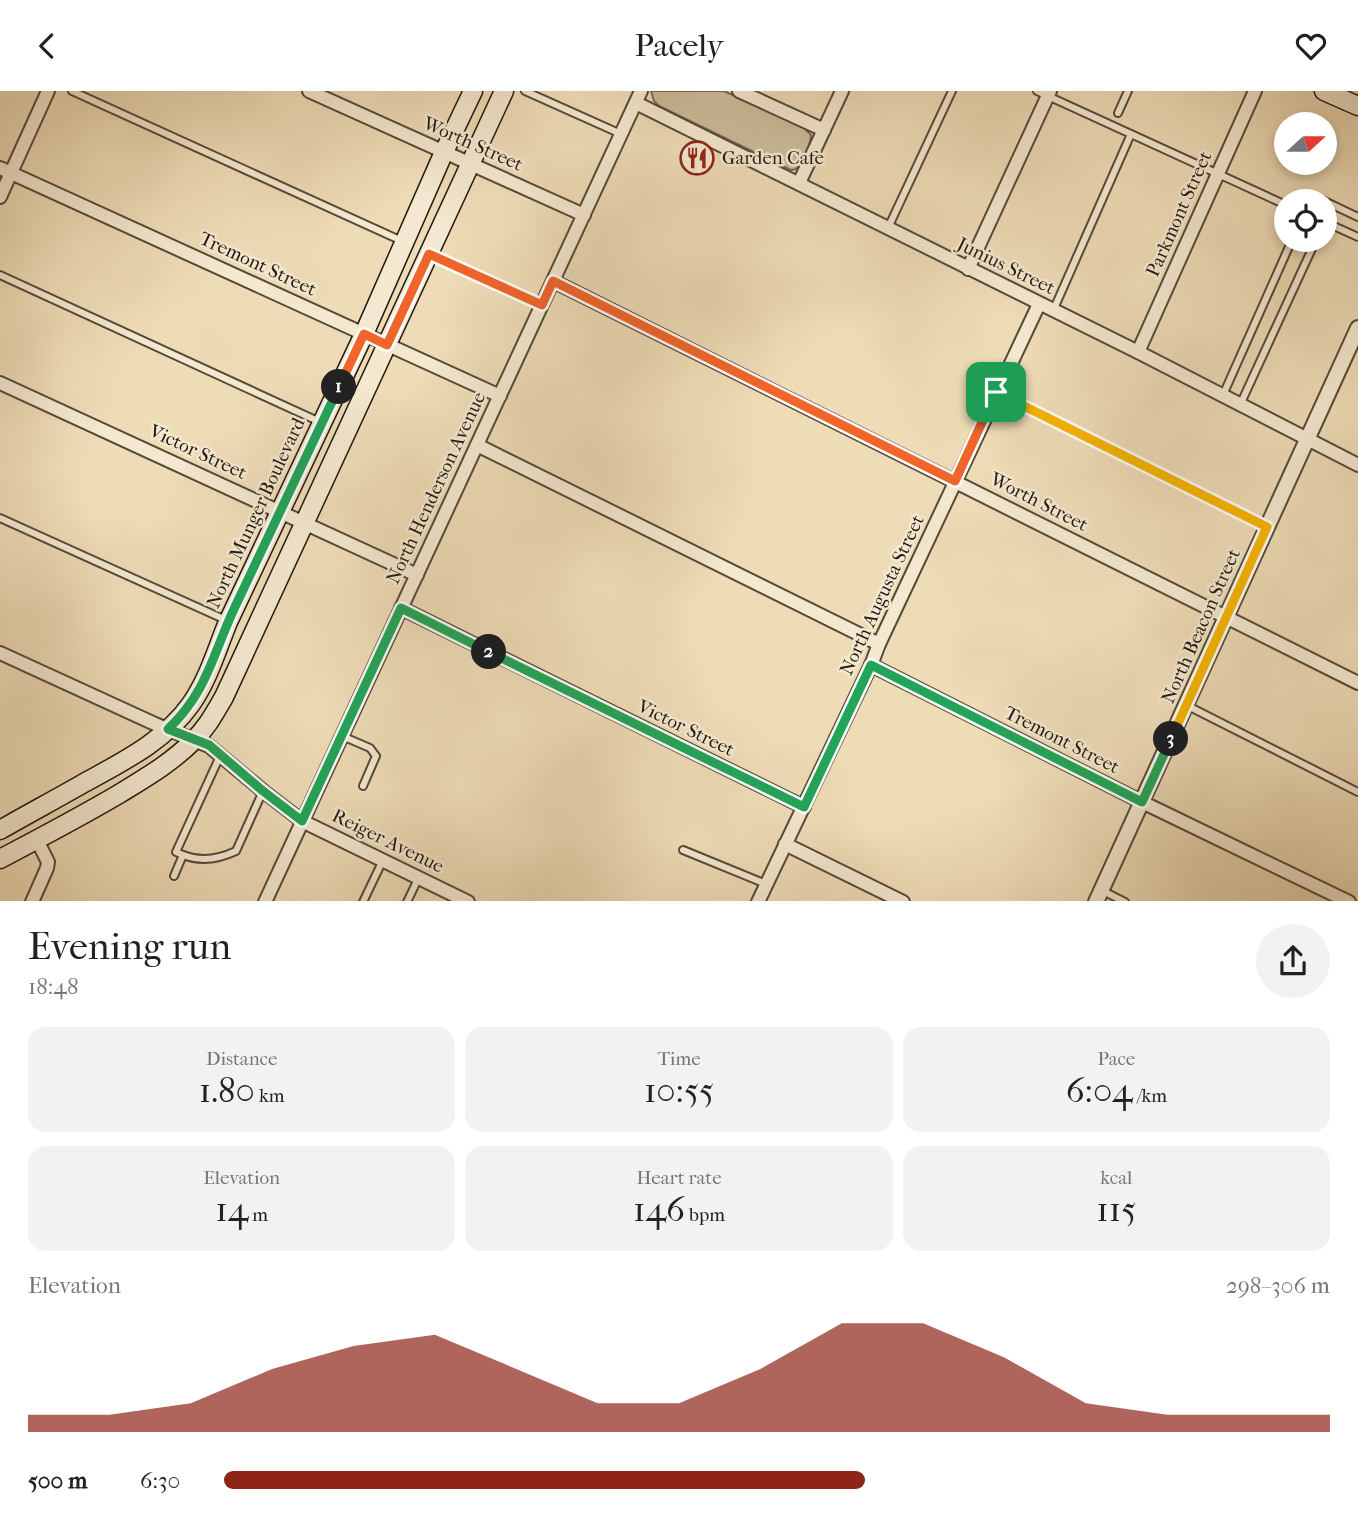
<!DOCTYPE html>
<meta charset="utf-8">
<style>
body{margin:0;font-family:"IM FELL French Canon",serif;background:#f2f2f2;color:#202124;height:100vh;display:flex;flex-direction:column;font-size:26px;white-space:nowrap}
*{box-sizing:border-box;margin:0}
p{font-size:23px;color:#757577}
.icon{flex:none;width:38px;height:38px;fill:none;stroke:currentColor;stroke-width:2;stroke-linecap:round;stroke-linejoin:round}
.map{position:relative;height:810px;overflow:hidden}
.drawer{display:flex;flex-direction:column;background:#fff;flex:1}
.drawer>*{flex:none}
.needle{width:46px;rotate:69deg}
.buttons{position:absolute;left:1274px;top:21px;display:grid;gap:14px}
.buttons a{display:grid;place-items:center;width:63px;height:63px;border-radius:50%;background:#fff;box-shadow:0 4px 10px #0003;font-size:35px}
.pin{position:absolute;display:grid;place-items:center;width:60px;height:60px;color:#fff;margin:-30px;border-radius:14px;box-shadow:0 4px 10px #0006}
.km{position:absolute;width:35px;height:35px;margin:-18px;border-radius:50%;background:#222;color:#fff;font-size:19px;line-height:35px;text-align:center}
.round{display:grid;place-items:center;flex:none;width:74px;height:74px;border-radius:37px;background:#f2f2f2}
.overview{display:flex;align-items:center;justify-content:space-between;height:119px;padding:0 28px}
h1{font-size:38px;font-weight:600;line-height:52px}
.stats{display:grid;grid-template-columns:repeat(3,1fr);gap:10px;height:119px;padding:7px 28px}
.stats div{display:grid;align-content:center;border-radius:18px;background:#f2f2f2;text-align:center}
.stats b{font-size:35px;font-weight:600}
.stats small{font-size:19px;font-weight:400}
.stats p{font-size:19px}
.chart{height:196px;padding:14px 28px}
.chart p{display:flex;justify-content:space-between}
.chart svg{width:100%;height:126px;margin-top:7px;fill:#8f2418;opacity:.7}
ul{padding:0 28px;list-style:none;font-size:23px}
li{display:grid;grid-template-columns:112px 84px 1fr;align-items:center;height:52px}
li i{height:18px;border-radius:9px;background:#8f2418}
header{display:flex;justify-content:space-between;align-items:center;height:91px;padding:0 28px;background:#fff;font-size:32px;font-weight:600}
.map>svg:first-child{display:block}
.green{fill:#cbbb9a;stroke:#766a54;stroke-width:2}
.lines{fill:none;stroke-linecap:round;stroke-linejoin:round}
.service-casing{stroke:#554938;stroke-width:10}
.minor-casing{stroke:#554938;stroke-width:16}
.tertiary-casing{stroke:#554938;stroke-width:18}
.secondary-casing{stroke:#22180e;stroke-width:21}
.service{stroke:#f4e8d0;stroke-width:6}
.minor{stroke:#f4e8d0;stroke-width:12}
.tertiary{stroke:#f4e8d0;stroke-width:14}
.secondary{stroke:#f4e8d0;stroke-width:18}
.split-1-casing{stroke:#fff;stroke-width:14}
.split-2-casing{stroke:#fff;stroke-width:14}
.split-3-casing{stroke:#fff;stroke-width:14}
.split-4-casing{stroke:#fff;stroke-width:14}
.split-1{stroke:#f0652b;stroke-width:9}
.split-2{stroke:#22a559;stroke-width:9}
.split-3{stroke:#22a559;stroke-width:9}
.split-4{stroke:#f5b400;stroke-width:9}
.labels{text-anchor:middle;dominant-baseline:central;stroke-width:5;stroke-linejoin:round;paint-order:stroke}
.street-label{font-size:19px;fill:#22180e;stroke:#f4e8d0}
.poi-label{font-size:19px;fill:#22180e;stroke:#f4e8d0;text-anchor:start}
</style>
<header><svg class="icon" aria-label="back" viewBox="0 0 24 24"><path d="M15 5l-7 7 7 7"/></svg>Pacely<svg class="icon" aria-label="heart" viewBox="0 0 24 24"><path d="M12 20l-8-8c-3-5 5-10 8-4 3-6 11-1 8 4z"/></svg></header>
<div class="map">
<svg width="1358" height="811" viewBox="0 0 1358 811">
<rect width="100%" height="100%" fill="#eedcb7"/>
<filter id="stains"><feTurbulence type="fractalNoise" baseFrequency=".00286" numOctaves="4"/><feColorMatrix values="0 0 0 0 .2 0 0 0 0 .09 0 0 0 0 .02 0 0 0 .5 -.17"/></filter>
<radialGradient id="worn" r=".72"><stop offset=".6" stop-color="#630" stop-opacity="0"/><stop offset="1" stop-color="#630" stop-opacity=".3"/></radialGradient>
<path class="green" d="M 651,0 L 724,0 L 804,37 L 811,44 C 811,51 803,73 797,77 C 795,79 793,79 791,79 L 659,15 L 654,10 Z"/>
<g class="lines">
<defs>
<g id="service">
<polyline points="72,0 402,150"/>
<polyline points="525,0 621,43"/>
<polyline points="1037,0 1286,114"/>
<polyline points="1118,22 1128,0"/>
<polyline points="1318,107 1358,126"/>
<polyline points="1325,131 1358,146"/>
<polyline points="888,137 952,0"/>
<polyline points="430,164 542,214"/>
<polyline points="0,184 320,331"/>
<polyline points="1053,220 1131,43"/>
<polyline points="996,302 1265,436"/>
<polyline points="1223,304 1292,149"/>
<polyline points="1240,314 1316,149"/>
<polyline points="0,427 228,530"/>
<polyline points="1186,614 1358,701"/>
<polyline points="342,645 370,657 376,665 363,695"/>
<polyline points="683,759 766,793"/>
<polyline points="183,764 176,761 220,665"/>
<path d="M 174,785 L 183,764 C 201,771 219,768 236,760 L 263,700"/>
<polyline points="1103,800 1125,811"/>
<polyline points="363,811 383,769"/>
<polyline points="407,811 419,786"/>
</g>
<g id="minor">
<polyline points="309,0 584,124"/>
<polyline points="739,0 824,39"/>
<polyline points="636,12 1138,261 1358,374"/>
<polyline points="0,77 500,305"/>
<polyline points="799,92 842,0"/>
<polyline points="0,106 48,0"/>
<polyline points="968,178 1050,0"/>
<polyline points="553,190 1358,592"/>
<polyline points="1138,261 1255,0"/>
<polyline points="0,292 417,484"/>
<polyline points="477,354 879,553"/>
<polyline points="401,517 804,716"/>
<polyline points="0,562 155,633 209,655 263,700 302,730 468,811"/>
<polyline points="871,574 1142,711 1349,811"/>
<polyline points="785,753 903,811"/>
<polyline points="32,811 47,777 48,771 37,749"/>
<polyline points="265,811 641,0"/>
<polyline points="758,811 871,574 879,553 1039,213"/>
</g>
<polyline id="tertiary" points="1096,811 1358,237"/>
<g id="secondary">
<polyline points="1324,0 1358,15"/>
<path d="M 0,739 C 28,723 56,708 84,692 C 122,671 165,650 191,613 C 208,589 217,558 228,531 L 364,243 L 444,61 L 473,0"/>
<path d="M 0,768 C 40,747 80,726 119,703 C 145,687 171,672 193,650 C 207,637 215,621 224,606 L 504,0"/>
</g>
</defs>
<use href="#service" class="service-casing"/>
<use href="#minor" class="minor-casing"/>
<use href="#tertiary" class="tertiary-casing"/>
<use href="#secondary" class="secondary-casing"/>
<use href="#service" class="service"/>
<use href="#minor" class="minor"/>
<use href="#tertiary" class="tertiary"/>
<use href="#secondary" class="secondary"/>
</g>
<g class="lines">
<defs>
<polyline id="split-1" points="339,296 364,243 387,254 429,163 542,214 553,190 955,390 996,301"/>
<path id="split-2" d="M 339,296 C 304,370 269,444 234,518 C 213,563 206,603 168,638 L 209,654 L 263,700 L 302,730 L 401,517 L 489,561"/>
<polyline id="split-3" points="489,561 804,716 871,574 1142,711 1171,648"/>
<polyline id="split-4" points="996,301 1267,436 1171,648"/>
</defs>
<use href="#split-1" class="split-1-casing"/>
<use href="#split-2" class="split-2-casing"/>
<use href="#split-3" class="split-3-casing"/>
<use href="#split-4" class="split-4-casing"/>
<use href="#split-1" class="split-1"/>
<use href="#split-2" class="split-2"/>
<use href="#split-3" class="split-3"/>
<use href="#split-4" class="split-4"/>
</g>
<defs>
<symbol id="restaurant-ring" viewBox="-11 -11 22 22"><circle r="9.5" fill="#f4e8d0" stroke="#8f2418" stroke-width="1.5"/><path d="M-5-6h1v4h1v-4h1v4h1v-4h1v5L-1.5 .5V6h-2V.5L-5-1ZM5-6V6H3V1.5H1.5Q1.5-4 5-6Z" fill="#8f2418"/></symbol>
</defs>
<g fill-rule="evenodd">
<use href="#restaurant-ring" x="678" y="48" width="38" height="38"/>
</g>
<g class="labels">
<g class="street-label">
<text transform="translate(473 53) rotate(24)">Worth Street</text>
<text transform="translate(1179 123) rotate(-66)">Parkmont Street</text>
<text transform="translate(258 173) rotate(25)">Tremont Street</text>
<text transform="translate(1006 175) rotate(26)">Junius Street</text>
<text transform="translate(198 361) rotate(25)">Victor Street</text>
<text transform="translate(436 397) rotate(-65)">North Henderson Avenue</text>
<text transform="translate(1039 411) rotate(27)">Worth Street</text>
<text transform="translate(256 422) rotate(-65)">North Munger Boulevard</text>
<text transform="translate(882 504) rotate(-65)">North Augusta Street</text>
<text transform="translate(1201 535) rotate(-66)">North Beacon Street</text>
<text transform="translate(686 637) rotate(26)">Victor Street</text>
<text transform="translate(1062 649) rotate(27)">Tremont Street</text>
<text transform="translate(388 750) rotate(26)">Reiger Avenue</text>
</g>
<g class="poi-label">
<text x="722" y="67">Garden Cafe</text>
</g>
</g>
<rect width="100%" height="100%" filter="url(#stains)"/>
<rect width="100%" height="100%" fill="url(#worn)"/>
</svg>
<div class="buttons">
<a><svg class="needle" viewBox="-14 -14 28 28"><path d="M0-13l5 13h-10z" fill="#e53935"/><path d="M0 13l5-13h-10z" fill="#757577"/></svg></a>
<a><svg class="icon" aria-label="locate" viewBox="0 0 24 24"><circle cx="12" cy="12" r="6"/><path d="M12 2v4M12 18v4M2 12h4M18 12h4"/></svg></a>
</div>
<div class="pin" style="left:996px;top:301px;background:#1e9e55"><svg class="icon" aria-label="arrive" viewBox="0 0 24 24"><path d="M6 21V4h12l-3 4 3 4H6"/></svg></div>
<b class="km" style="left:339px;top:296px">1</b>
<b class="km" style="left:489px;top:561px">2</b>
<b class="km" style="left:1171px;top:648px">3</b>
</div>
<section class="drawer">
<div class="overview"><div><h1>Evening run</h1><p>18:48</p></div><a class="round"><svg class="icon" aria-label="share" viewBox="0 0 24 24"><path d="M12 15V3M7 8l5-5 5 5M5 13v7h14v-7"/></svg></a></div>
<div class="stats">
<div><p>Distance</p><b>1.80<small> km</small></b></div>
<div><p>Time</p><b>10:55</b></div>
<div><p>Pace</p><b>6:04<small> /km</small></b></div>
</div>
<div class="stats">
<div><p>Elevation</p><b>14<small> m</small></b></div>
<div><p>Heart rate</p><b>146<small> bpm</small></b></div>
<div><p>kcal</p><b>115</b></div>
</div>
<div class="chart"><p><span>Elevation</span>298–306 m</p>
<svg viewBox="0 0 160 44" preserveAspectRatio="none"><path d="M0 44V38L10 38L20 34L30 22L40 14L50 10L60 22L70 34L80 34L90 22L100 6L110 6L120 18L130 34L140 38L150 38L160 38V44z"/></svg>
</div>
<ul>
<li><b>500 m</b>6:30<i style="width:58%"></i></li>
</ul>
</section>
